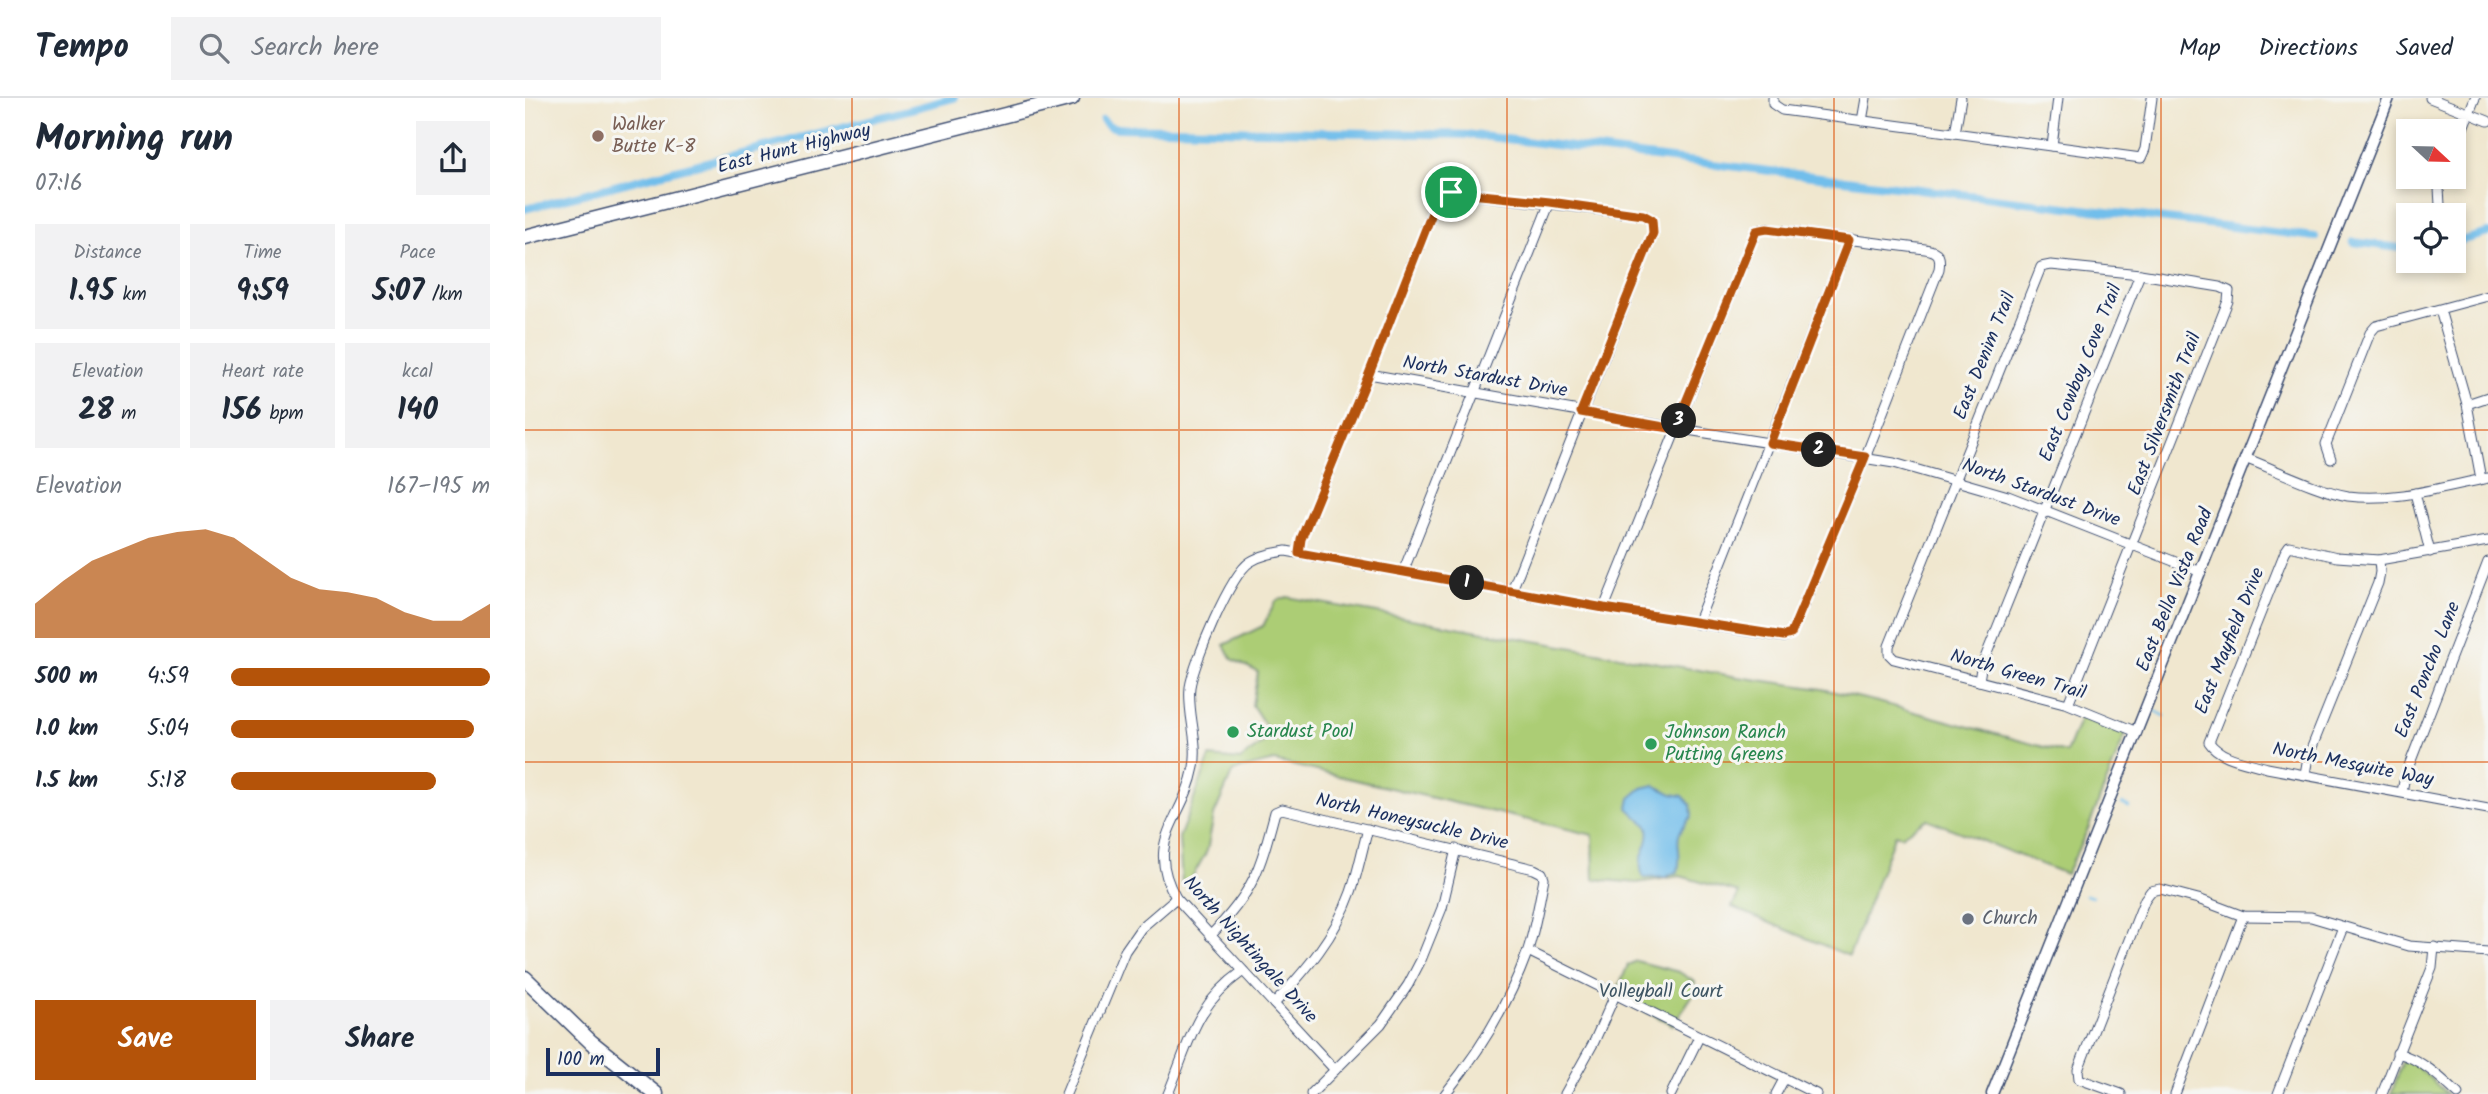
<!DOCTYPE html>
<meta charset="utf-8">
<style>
body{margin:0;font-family:Kalam,sans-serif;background:#f2f2f3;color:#1f2937;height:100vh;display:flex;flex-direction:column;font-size:26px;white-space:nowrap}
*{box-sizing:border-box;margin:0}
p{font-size:23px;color:#747a83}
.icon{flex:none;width:38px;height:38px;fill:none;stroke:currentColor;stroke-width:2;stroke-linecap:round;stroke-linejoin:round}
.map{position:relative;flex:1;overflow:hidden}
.details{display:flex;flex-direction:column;background:#fff;width:525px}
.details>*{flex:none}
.needle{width:46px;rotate:112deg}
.fabs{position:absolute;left:1871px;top:21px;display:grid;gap:14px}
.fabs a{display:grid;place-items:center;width:70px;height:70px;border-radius:0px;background:#fff;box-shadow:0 4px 10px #0003;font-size:35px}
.scale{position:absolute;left:21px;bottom:18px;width:114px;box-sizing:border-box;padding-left:7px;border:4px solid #1b2f5e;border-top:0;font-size:19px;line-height:24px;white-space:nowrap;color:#1b2f5e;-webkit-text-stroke:5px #f6f6f2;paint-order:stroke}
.pin{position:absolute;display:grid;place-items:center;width:60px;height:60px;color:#fff;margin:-30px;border:4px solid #fff;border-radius:50%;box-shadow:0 2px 7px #0007}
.km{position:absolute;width:35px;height:35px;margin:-18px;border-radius:50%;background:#222;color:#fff;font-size:19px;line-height:35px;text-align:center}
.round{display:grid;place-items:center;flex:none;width:74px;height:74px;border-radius:0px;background:#f2f2f3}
.headline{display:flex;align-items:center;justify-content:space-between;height:119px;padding:0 35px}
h1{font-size:38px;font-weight:700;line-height:52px}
.stats{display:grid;grid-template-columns:repeat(3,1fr);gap:10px;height:119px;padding:7px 35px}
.stats div{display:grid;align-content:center;border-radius:0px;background:#f2f2f3;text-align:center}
.stats b{font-size:30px;font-weight:700}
.stats small{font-size:19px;font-weight:400}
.stats p{font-size:19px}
.chart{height:196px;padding:14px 35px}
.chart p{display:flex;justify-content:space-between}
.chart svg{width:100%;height:126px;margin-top:7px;fill:#b45309;opacity:.7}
.cta{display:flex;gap:14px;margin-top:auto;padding:14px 35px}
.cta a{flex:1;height:80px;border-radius:0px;background:#b45309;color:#fff;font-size:28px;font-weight:700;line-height:80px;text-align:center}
.cta a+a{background:#f2f2f3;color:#1f2937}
ul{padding:0 35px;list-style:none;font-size:23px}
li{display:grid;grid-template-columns:112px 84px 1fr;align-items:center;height:52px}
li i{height:18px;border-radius:9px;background:#b45309}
header{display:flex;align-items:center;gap:42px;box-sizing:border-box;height:98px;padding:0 35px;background:#fff;border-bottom:2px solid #e0e1e3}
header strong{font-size:33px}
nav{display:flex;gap:38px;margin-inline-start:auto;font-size:24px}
.search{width:490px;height:63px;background:#f2f2f3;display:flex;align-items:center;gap:18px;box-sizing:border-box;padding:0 24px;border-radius:0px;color:#747a83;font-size:26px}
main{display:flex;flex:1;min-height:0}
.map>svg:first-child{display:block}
.green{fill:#accd75;stroke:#647e6a;stroke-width:2}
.water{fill:#71beeb;stroke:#4676a4;stroke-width:2}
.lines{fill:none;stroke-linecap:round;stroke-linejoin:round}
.stream{stroke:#71beeb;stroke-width:2.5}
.canal{stroke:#71beeb;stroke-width:8}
.minor-casing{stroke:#3b4b6f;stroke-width:11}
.tertiary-casing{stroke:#3b4b6f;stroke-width:13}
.primary-casing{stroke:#3b4b6f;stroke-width:17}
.minor{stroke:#fff;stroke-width:9}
.tertiary{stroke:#fff;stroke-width:10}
.primary{stroke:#fff;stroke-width:14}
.route-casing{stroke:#fff;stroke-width:14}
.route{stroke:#b45309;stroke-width:9}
.grid{fill:none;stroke:#de5710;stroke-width:2;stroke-opacity:0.55}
.education-dot{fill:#8d6e63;stroke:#f6f6f2;stroke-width:2.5}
.leisure-dot{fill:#2e9e5b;stroke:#f6f6f2;stroke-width:2.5}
.worship-dot{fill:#6b7280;stroke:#f6f6f2;stroke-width:2.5}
.labels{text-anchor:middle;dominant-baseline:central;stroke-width:6;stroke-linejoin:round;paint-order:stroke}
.education-label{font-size:19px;fill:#785e54;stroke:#f6f6f2;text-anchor:start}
.street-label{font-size:19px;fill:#1b2f5e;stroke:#f6f6f2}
.leisure-label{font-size:19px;fill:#27864d;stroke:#f6f6f2;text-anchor:start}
.worship-label{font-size:19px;fill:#5b616d;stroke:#f6f6f2;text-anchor:start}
.park-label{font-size:19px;fill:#3f5664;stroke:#f6f6f2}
</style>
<header>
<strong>Tempo</strong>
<div class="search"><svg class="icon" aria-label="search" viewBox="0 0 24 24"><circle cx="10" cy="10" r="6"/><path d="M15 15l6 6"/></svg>Search here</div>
<nav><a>Map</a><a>Directions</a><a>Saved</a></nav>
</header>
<main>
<section class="details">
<div class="headline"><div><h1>Morning run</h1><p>07:16</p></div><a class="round"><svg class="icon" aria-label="share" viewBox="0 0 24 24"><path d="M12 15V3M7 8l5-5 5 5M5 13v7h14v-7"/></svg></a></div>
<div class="stats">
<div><p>Distance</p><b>1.95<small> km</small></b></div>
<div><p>Time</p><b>9:59</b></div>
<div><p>Pace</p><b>5:07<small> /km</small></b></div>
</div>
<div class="stats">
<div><p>Elevation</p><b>28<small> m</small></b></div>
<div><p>Heart rate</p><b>156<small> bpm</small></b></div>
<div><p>kcal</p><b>140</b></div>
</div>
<div class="chart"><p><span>Elevation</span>167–195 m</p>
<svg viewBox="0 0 160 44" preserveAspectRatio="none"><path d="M0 44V32L10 24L20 17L30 13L40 9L50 7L60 6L70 9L80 16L90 23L100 27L110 28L120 30L130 35L140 38L150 38L160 32V44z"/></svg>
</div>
<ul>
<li><b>500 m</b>4:59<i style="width:100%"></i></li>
<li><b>1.0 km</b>5:04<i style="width:94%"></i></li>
<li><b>1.5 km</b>5:18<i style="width:79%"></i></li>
</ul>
<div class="cta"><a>Save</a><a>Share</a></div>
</section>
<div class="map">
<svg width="1963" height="996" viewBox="0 0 1963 996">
<rect width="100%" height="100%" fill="#f6f6f2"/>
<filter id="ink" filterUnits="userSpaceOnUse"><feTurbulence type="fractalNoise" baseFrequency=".0143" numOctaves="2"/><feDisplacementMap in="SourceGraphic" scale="14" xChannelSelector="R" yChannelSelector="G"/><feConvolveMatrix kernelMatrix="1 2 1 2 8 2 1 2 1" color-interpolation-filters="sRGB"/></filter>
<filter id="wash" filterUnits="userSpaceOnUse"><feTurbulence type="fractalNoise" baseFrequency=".00686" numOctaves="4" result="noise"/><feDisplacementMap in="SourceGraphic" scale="28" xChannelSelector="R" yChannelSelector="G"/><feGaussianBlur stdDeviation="1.57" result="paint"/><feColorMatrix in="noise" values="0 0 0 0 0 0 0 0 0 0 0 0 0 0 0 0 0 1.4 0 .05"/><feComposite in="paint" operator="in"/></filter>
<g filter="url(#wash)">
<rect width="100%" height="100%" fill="#f0e7cf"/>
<g class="green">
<polygon points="762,499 1213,579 1297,591 1353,604 1541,655 1556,618 1601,635 1562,733 1541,776 1402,721 1376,738 1370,736 1324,858 1207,809 1214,795 1155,778 1112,785 1069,781 1068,737 749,663 708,673 689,717 682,753 665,783 657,785 654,740 685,659 715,662 739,644 740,627 727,607 733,574 707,561 699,547 738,528 751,503"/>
<polygon points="1111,863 1154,874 1170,884 1167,898 1148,927 1090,897 1103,867"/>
<polygon points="1880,957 1922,996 1866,996"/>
</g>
<path class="water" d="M 1129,687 L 1147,696 L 1158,698 L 1166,707 L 1167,718 C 1143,744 1159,744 1153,773 L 1141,779 L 1119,780 C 1108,758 1127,751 1123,729 L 1103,710 L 1105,700 L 1117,690 Z"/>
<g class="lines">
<g class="stream">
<polyline points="1630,613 1640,618"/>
<polyline points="1597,706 1604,709"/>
<polyline points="1561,797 1567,799"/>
</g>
<g class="canal">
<polyline points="578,22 584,28 593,30 948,37 1790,139"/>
<polyline points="0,111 429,0"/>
<polyline points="1828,144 1883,151"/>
<polyline points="1928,145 1963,135"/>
</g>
</g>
</g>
<g filter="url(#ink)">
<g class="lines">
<defs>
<g id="minor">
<polyline points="1248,0 1248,6 1257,12 1616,60 1620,51 1627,0"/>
<polyline points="1905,0 1963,23"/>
<polyline points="1337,23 1341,0"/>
<polyline points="1430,35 1436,0"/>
<polyline points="1527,48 1533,0"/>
<polyline points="1928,55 1950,0"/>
<polyline points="1915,107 1914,90 1919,79"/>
<polyline points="1915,212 1942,306 1956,381"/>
<polyline points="844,276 1150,330 1369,365 1483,398 1676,474"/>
<polyline points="1942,306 1963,299"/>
<path d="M 1720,360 C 1749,371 1794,393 1823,398 C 1869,404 1918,389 1963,380"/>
<polyline points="1806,361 1801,346 1845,235 1851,228 1963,198"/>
<polyline points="1890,395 1905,454"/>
<path d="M 1963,443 L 1854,462 L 1812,459 L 1764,448 L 1760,454 L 1684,644 C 1695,661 1723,664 1742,670 L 1963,711"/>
<polyline points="774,455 776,441 844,276 909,110 917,97 926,94 1118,117 1127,122 1128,135 987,492"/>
<polyline points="878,474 1025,104"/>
<polyline points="1172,526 1324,142"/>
<polyline points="1454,583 1456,570 1615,176"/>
<polyline points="1543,606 1703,203 1704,193 1695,189 1615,176 1526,167 1516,169 1364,548 1364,556 1369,561 1543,606 1612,634"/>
<polyline points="1780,676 1783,659 1853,485 1855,474 1854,462"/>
<polyline points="1877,694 1880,678 1963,464"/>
<path d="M 685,838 C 729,793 734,774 750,714 L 757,711 L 1009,771 L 1017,775 L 1019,780 C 1014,805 1010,831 1002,855 C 983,907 955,953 920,996"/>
<polyline points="1003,853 1291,996"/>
<path d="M 749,906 C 781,872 810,839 826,794 C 833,774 837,752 843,731"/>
<path d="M 1872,955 C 1896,961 1915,979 1933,996"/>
<path d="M 810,972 L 651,800 C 618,742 659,722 669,669 C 674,642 662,616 665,589 C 669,564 705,477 725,464 C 736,457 749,455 761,453 L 1079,510 L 1259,539 L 1266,536 L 1340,360 L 1414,171 C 1416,158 1414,153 1400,151 L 1242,131 L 1231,133 L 1079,510"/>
<polyline points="541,996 600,853 616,830 651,800"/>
<path d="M 643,996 C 665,943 669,908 718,873"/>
<polyline points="786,996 856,926 883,887 896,862 917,810 931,751"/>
<polyline points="1040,996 1069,944 1090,897"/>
<polyline points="1146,996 1174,939"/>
<polyline points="1251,996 1259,981"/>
<polyline points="1596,996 1554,981 1553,972 1620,801 1626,793 1635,791 1673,801 1718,818 1786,819 1884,848 1963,854"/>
<polyline points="1650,996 1718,818"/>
<polyline points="1753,996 1818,829"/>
<polyline points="1857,996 1907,870 1909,849"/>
</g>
<polyline id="tertiary" points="1467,996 1864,0"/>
<g id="primary">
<polyline points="0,139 547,0"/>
<polyline points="0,880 66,944 131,996"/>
</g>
</defs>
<use href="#minor" class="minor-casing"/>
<use href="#tertiary" class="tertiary-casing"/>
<use href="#primary" class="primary-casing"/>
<use href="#minor" class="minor"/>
<use href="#tertiary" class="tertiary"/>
<use href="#primary" class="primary"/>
</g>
</g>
<g class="lines" filter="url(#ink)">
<defs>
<polygon id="route" points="926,94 1025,104 1118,117 1127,122 1128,135 1056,314 1150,331 1231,133 1242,131 1324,142 1245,345 1340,359 1266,536 1259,538 1079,510 774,455 776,441 844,276 909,110 917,97"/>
</defs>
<use href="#route" class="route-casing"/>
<use href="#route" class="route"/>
</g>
<path class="grid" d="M 327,0 L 327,996M 654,0 L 654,996M 982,0 L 982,996M 1309,0 L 1309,996M 1636,0 L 1636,996M 0,332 L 1963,332M 0,664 L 1963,664"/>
<circle class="education-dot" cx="73" cy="38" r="7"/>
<g class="leisure-dot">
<circle cx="708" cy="634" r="7"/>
<circle cx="1126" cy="646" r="7"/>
</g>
<circle class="worship-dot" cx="1443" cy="821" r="7"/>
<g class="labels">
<g class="education-label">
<text x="87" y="27">Walker<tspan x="87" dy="22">Butte K-8</tspan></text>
</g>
<g class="street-label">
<text transform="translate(269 51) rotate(-14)">East Hunt Highway</text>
<text transform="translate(1460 258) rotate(-68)">East Denim Trail</text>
<text transform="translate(1556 275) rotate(-68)">East Cowboy Cove Trail</text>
<text transform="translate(960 279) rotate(10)">North Stardust Drive</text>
<text transform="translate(1640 316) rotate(-69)">East Silversmith Trail</text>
<text transform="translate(1516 395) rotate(20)">North Stardust Drive</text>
<text transform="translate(1650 492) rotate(-68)">East Bella Vista Road</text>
<text transform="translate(1705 543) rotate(-68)">East Mayfield Drive</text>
<text transform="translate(1903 572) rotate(-68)">East Poncho Lane</text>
<text transform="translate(1493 577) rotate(16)">North Green Trail</text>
<text transform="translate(1828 667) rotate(11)">North Mesquite Way</text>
<text transform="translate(887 724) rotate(13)">North Honeysuckle Drive</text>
<text transform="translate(725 852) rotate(48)">North Nightingale Drive</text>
</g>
<g class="leisure-label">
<text x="722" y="634">Stardust Pool</text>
<text x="1140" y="635">Johnson Ranch<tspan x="1140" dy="22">Putting Greens</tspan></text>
</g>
<g class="worship-label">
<text x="1457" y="821">Church</text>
</g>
<g class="park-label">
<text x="1136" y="894">Volleyball Court</text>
</g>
</g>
</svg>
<div class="fabs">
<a><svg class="needle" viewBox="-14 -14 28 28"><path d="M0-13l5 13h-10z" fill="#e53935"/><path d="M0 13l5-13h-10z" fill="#747a83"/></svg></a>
<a><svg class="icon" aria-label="locate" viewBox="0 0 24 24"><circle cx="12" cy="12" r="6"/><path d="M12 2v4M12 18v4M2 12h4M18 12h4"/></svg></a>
</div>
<div class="scale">100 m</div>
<div class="pin" style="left:926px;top:94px;background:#1e9e55"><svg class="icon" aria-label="arrive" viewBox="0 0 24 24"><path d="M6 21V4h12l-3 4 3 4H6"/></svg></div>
<b class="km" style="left:942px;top:485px">1</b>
<b class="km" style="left:1294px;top:352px">2</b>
<b class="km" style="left:1154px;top:323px">3</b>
</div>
</main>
